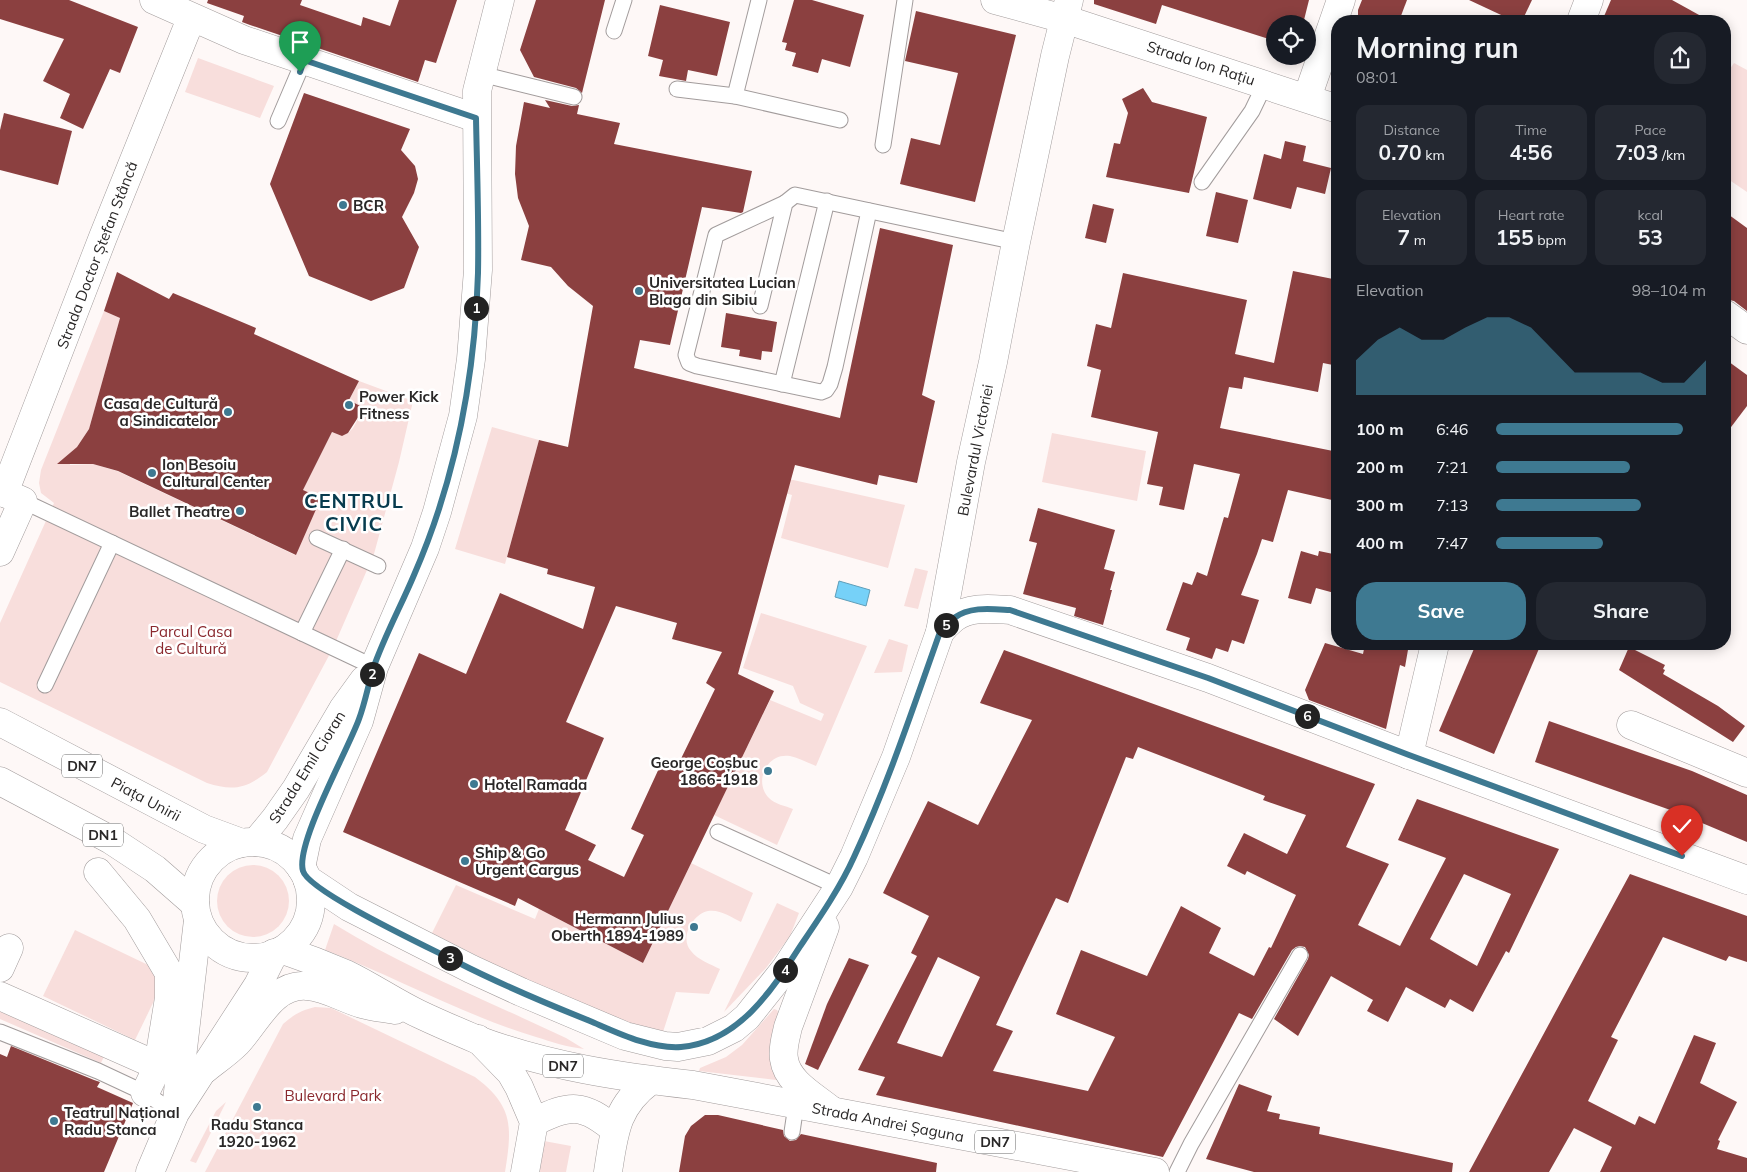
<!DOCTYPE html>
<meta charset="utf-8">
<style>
body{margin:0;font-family:Mulish,sans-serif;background:#242831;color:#f1f3f6;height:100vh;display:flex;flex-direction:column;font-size:19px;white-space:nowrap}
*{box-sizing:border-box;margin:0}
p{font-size:16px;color:#9ea1a6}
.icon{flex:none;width:28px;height:28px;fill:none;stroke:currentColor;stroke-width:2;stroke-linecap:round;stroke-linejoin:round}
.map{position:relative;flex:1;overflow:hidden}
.sheet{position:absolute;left:1331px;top:15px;width:400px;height:635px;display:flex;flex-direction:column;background:#171b24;border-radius:20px;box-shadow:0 2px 12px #0003}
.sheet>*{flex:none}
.controls{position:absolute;left:1266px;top:15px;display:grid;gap:10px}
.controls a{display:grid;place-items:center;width:50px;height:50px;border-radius:50%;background:#171b24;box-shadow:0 2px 12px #0003;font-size:25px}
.pin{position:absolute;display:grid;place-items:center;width:42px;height:42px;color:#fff;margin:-51px -21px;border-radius:50% 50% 50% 0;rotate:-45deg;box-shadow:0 0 5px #0007}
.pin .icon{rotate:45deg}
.km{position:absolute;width:25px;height:25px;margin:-12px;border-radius:50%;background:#222;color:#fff;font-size:14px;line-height:25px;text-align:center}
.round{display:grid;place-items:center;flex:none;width:52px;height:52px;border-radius:20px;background:#242831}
.overview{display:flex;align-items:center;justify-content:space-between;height:85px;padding:0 25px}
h1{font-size:28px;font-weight:700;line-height:38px}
.metrics{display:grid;grid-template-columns:repeat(3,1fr);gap:8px;height:85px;padding:5px 25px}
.metrics div{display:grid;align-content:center;border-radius:12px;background:#242831;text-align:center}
.metrics b{font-size:21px;font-weight:700}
.metrics small{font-size:14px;font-weight:400}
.metrics p{font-size:14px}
.chart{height:140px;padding:10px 25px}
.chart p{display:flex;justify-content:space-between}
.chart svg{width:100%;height:90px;margin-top:5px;fill:#3e7991;opacity:.7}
.action{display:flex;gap:10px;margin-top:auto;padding:10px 25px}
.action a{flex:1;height:58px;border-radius:20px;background:#3e7991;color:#fff;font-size:20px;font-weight:700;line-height:58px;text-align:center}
.action a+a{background:#242831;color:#f1f3f6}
ul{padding:0 25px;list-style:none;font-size:16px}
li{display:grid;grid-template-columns:80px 60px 1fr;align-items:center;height:38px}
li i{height:12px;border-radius:6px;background:#3e7991}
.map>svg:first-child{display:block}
.green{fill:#f8dedc}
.water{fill:#76d1f8;stroke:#5f9eb9}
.building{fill:#8b4040;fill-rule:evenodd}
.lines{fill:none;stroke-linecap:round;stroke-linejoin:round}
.lane-casing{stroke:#a29c9c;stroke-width:17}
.street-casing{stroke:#a29c9c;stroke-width:29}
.secondary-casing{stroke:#a29c9c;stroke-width:29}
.primary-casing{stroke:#a29c9c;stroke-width:29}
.lane{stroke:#fff;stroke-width:15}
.street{stroke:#fff;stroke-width:28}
.secondary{stroke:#fff;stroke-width:28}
.primary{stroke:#fff;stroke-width:28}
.route-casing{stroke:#fff;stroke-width:10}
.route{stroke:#3e7991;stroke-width:6}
.poi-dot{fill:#3e7991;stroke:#fff;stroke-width:2}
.labels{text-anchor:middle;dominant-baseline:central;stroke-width:5;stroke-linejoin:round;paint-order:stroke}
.shield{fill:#fff;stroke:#696868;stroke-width:1}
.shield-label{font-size:14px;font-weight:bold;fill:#292727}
.street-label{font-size:15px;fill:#292727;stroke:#fff}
.poi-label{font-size:15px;font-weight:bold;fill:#292727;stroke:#fff;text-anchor:start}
.park-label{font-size:15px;fill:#8a282d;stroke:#fff}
.district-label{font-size:20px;font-weight:bold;letter-spacing:1px;fill:#073b4e;stroke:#fff}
</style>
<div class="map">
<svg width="1747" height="1172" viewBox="0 0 1747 1172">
<rect width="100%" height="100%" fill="#fef8f7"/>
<g class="green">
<polygon points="198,58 274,86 260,118 185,92"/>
<polygon points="1734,63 1747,70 1747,192 1725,177 1725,76"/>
<path d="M 104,311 L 120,318 L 89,429 L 77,447 L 68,455 L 70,465 L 93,464 L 117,471 L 295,555 L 320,498 L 303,490 L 332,432 L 342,436 L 348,433 L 353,428 L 364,408 L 349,400 L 359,381 L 413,401 L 399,462 L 374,554 L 333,648 L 267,772 C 246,789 232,791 207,783 L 0,682 L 0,623 L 54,503 L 41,493 L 39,483 L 41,470 Z"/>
<polygon points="492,427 539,440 505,564 455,549"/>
<polygon points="1052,433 1146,451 1137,501 1042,482"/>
<polygon points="637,445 905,505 888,568 781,538 792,495 636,454"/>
<polygon points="915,568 928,571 918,609 904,606"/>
<path d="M 761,613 L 867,646 L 816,766 C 808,763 799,758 790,756 C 767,752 753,782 769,798 C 774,804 786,806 793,809 L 777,845 L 714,815 L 770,700 L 821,721 L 824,714 L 800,703 L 793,686 L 743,668 Z"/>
<polygon points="889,639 908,645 902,672 874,673"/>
<path d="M 691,863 L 753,893 L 741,922 C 731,917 720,909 708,911 C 693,914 679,938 691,951 C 698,960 710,964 720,969 L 709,994 L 676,992 L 662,1035 L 584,1010 L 432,933 L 456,885 L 535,919 L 539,909 L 643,963 Z"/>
<circle cx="253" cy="901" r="36"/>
<polygon points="777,903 799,913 790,936 766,968 724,1012"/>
<path d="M 334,924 C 407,969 488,1001 566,1038 L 584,1049 C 567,1047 552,1042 536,1037 C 463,1015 396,977 325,950 Z"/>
<polygon points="75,930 167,974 135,1040 43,996"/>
<polygon points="0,1006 106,1052 101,1063 0,1019"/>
<path d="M 315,1007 L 331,1008 L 475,1077 C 514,1106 512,1128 505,1172 L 205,1172 L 283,1024 C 293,1015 302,1010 315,1007 Z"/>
<polygon points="774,1009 777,1010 779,1014 778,1077 776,1080 699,1071 700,1068 726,1057 742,1045"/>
<polygon points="226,1102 196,1163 190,1161 216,1111"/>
<polygon points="544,1141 571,1146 566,1172 539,1172"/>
</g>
<polygon class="water" points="839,581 870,590 866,606 835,597"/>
<g class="building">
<polygon points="0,0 69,0 138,27 120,73 110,69 83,129 60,118 70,94 43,81 64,39 0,19"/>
<polygon points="208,0 302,0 300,5 361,26 363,17 390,26 399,0 457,0 436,63 425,60 418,82 250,25 242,22 244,16 207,3"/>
<polygon points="536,0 605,0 582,93 576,88 534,77 520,50"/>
<polygon points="794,0 812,0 864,15 850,67 822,59 818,73 792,66 796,53 785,50 787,43 782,42"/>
<polygon points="1094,0 1309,0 1303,24 1275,24 1275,41 1162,5 1156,24 1094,4"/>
<polygon points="1362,0 1407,0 1399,21 1358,21 1358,10"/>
<polygon points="1469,0 1532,0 1522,21 1514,21"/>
<polygon points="1611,0 1672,0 1710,21 1602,21"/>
<polygon points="660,5 730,22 717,76 688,70 686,81 659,76 663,60 648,56"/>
<polygon points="916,11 1016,35 975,202 900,184 911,138 940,145 958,73 905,61"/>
<polygon points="1143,88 1152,102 1207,117 1189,193 1106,177 1114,143 1120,144 1128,113 1122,99"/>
<polygon points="304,93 410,129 401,150 415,166 418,179 414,193 402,217 419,247 404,288 371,301 309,276 270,184"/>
<path d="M 545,100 L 572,106 L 579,105 L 577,114 L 620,123 L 614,144 L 752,171 L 743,212 L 741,213 L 702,207 L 670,345 L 640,340 L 634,368 L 840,418 L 880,228 L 953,245 L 922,395 L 935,401 L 917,483 L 879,475 L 877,485 L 795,465 L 738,674 L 774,691 L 643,963 L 518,898 L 515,906 L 343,832 L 419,653 L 466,674 L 500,593 L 583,629 L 595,587 L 547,574 L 548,569 L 507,557 L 539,440 L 568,447 L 593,306 L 568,286 L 551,267 L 521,260 L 529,226 L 518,198 L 515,174 L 516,146 L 524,102 L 550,108 ZM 616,606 L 677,623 L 672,639 L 722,652 L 706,683 L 715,689 L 675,771 L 661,764 L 631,829 L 644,835 L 624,877 L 588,860 L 596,845 L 565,830 L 604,738 L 566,722 Z"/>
<polygon points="4,113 72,131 58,185 0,170 0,130"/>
<polygon points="1285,141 1306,146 1303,161 1331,168 1325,194 1297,187 1291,209 1253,199 1264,154 1281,159"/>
<polygon points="1216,192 1248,200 1238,243 1206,236"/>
<polygon points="1093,204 1114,209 1106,243 1085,238"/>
<polygon points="1725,212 1747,228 1747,311 1734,301 1725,299"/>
<polygon points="1293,271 1338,280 1338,366 1323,363 1318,392 1244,377 1242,389 1229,387 1220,428 1338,452 1338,488 1335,488 1332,500 1288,490 1273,542 1262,539 1257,554 1241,595 1259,600 1244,644 1232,640 1228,652 1216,648 1212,659 1186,650 1190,638 1166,630 1183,582 1192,585 1197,572 1207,576 1224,517 1228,518 1240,474 1194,464 1184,510 1159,505 1163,487 1147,484 1158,432 1091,417 1101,370 1087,366 1096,324 1111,328 1123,273 1247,300 1235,354 1274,363"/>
<polygon points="117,272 169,299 173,293 256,328 254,334 359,381 349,400 364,408 348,433 342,436 332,432 303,490 321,498 296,555 118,471 93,464 57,464 77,447 89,429 120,318 104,311"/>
<polygon points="726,313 777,322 772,352 762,351 761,360 739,356 740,350 721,347"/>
<polygon points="1725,359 1747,375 1747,406 1725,435"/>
<polygon points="1038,508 1115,530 1104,569 1115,572 1110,590 1112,590 1103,625 1074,616 1076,608 1023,594 1037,543 1029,541"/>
<polygon points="1301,551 1318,556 1319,551 1338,555 1338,594 1316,588 1311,604 1288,598"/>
<polygon points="1325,643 1363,654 1365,644 1409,644 1405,667 1400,665 1386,729 1309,700 1305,690"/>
<polygon points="1476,644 1541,644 1494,754 1439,731"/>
<polygon points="1629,647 1665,665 1663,669 1665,670 1663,674 1718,706 1745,726 1733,742 1619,670"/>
<path d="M 1004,650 L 1375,784 L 1346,847 L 1389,864 L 1358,925 L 1400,946 L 1446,858 L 1398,840 L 1417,799 L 1559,849 L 1509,953 L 1506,951 L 1473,1012 L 1450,999 L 1445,1008 L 1406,987 L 1388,1022 L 1367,1011 L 1373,1000 L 1331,976 L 1298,1036 L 1274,1019 L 1308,959 L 1309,955 L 1305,947 L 1300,946 L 1296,947 L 1292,950 L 1252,1019 L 1239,1013 L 1163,1157 L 876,1095 L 885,1077 L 858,1070 L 917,956 L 911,953 L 929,916 L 883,893 L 928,801 L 978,825 L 1032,720 L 980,703 ZM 1138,747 L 1265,796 L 1263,800 L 1306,815 L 1287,854 L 1244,833 L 1227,866 L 1245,875 L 1247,871 L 1296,895 L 1271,948 L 1269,947 L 1254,976 L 1209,953 L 1221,928 L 1181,906 L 1147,976 L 1081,950 L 1056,1014 L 1115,1037 L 1088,1091 L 993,1071 L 1013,1031 L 996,1025 L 1056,898 L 1068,903 L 1126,757 L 1133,759 ZM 1464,874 L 1511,894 L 1477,966 L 1430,939 ZM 938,957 L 980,977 L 942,1057 L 897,1043 Z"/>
<polygon points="1549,721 1692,771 1747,795 1747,842 1676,812 1535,762"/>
<polygon points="1630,874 1747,916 1747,962 1729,956 1726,961 1663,937 1611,1037 1618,1040 1588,1101 1635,1125 1639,1116 1655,1124 1694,1035 1716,1043 1700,1083 1737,1102 1718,1140 1720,1141 1717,1149 1747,1158 1747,1172 1600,1172 1612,1147 1574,1128 1549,1172 1469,1172"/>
<polygon points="849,958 869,965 818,1070 805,1064 827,1004"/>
<polygon points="11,1046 94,1080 100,1082 97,1087 133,1103 104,1172 0,1172 0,1054 7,1057"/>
<polygon points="1239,1084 1272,1096 1267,1111 1280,1114 1279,1119 1320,1127 1319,1134 1453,1163 1452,1172 1254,1172 1206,1159"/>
<polygon points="705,1115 718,1115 783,1130 784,1136 790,1141 796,1140 801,1134 937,1163 936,1172 679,1172 685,1136 691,1126"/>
</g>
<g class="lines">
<defs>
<g id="lane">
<polyline points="759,0 735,96 840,120"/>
<polyline points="614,31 624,0"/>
<polyline points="481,74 574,97"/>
<polyline points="677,89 735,96"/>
<polyline points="278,121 304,60"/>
<polyline points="883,145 905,0"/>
<polyline points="1202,182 1252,111 1265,84"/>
<polyline points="785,203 716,235 686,355 689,363 697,366 821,392 826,390 830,384 835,367 869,211"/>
<polyline points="760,306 785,203 795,195 1016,242"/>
<polyline points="782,384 827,201"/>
<polyline points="23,501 374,667"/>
<polyline points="317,538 378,566"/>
<polyline points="302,633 343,549"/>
<polyline points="45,685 112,543"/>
<polyline points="718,832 839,887"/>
<polyline points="0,1032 98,1071 145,1093 175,1113"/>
<polyline points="792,1132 796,1105"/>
<polyline points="1177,1172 1191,1144 1300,955"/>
</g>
<g id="street">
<polyline points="154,0 244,40 476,118"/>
<polyline points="995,0 1064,19"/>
<polyline points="1581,21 1589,0"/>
<polyline points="1307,98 1341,0"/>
<polyline points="0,491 23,501 0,552"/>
<polyline points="4,493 103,237 186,31 193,18"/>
<polyline points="1631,725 1747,773"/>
<polyline points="1409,755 1435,644"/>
<polyline points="98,872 137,919 169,973 169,998 158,1066 145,1093"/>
<polyline points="0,968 9,948"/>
<polyline points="0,996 158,1066"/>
</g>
<g id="secondary">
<polyline points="1064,19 1338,109"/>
<polyline points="1725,314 1747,330"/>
<polyline points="940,632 971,462 993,362 1016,242 1055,56 1069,0"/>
<polyline points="256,842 275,819 296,789 343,709 364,680"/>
<polyline points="301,868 307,839 359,721 374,667 425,548 437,512 463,416 471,359 478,270 477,91 500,0"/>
<polyline points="478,1039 511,1073 519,1087 534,1122 525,1172"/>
<path d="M 534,1122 C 570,1104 583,1103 615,1130"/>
<path d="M 608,1172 C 614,1133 616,1106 650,1081"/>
</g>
<g id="primary">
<polyline points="0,722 204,829 242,843"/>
<polyline points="0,781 111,840 155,869 195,904"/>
<circle cx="253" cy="900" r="58"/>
<path d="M 307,879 L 349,907 L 471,969 L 521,992 L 625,1036 L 665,1046 L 678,1047 L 708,1041 L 734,1028 L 747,1017 L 786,968 L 839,887 L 854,857 L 896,757 L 940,632 C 944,627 949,622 954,618 C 970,606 992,609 1010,610 L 1208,678 L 1409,755 L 1747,880"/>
<path d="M 825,927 L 788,1027 C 786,1037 782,1048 784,1059 C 787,1082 814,1096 831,1110"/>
<path d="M 283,950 C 304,957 325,965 346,974 C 371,986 394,1002 419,1014 C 438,1023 459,1032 478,1040 C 547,1066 620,1077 693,1085 L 1155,1172"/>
<path d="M 204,1070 C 215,1061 227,1053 237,1043 C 257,1022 273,983 307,986 C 326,987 344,999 362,1004 C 372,1007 384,1008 395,1010"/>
<polyline points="176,1109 198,920"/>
<polyline points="150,1172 175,1113 258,985 274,953"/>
</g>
</defs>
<use href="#lane" class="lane-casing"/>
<use href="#street" class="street-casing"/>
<use href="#secondary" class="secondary-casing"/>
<use href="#primary" class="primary-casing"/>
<use href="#lane" class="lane"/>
<use href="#street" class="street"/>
<use href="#secondary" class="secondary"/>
<use href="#primary" class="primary"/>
</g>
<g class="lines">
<defs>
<path id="route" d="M 300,72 L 304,60 L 476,118 C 477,170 479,222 478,273 C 475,376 455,481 414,575 C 401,606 384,637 373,669 C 368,686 365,703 359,719 C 348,750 295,844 303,871 C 309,892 432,949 457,962 C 500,984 545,1003 590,1021 C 618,1033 650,1049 681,1047 C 739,1042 772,990 801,945 C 820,917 840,888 854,857 C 888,784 913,708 940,632 C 945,627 949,622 954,618 C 970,606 992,609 1010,610 L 1208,678 L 1409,755 L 1682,856"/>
</defs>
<use href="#route" class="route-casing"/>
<use href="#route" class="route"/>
</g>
<g class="poi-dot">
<circle cx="343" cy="205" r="5"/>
<circle cx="639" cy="291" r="5"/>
<circle cx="349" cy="405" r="5"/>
<circle cx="228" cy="412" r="5"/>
<circle cx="152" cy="473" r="5"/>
<circle cx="240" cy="511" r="5"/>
<circle cx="768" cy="771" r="5"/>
<circle cx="474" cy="784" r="5"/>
<circle cx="465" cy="861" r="5"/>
<circle cx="694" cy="927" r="5"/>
<circle cx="257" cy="1107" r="5"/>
<circle cx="54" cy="1121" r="5"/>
</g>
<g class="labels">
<g class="shield">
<rect x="62" y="754.5" width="40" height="23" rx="4"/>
<rect x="83" y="823.5" width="40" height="23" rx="4"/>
<rect x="543" y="1054.5" width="40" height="23" rx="4"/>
<rect x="975" y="1130.5" width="40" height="23" rx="4"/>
</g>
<g class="shield-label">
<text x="82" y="766">DN7</text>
<text x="103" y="835">DN1</text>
<text x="563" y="1066">DN7</text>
<text x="995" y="1142">DN7</text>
</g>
<g class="street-label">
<text transform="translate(1201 63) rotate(18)">Strada Ion Rațiu</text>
<text transform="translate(97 255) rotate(-69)">Strada Doctor Ștefan Stâncă</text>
<text transform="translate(975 450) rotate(-79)">Bulevardul Victoriei</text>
<text transform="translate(307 767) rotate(-58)">Strada Emil Cioran</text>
<text transform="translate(146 799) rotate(28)">Piața Unirii</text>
<text transform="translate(888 1122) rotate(11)">Strada Andrei Șaguna</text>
</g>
<g class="poi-label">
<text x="353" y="205">BCR</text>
<text x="649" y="282">Universitatea Lucian<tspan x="649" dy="17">Blaga din Sibiu</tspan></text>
<text x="359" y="396">Power Kick<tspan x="359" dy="17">Fitness</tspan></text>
<text x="218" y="403" text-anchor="end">Casa de Cultură<tspan x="218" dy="17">a Sindicatelor</tspan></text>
<text x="162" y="464">Ion Besoiu<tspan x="162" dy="17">Cultural Center</tspan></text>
<text x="230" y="511" text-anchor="end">Ballet Theatre</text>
<text x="758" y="762" text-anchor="end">George Coșbuc<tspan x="758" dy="17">1866-1918</tspan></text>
<text x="484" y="784">Hotel Ramada</text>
<text x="475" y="852">Ship &amp; Go<tspan x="475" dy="17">Urgent Cargus</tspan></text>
<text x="684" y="918" text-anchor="end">Hermann Julius<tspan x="684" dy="17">Oberth 1894-1989</tspan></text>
<text x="64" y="1112">Teatrul Național<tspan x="64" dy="17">Radu Stanca</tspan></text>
<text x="257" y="1124" text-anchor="middle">Radu Stanca<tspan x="257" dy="17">1920-1962</tspan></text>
</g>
<g class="park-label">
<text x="191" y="631">Parcul Casa<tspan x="191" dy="17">de Cultură</tspan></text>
<text x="333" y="1095">Bulevard Park</text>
</g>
<g class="district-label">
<text x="354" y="500">CENTRUL<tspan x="354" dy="23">CIVIC</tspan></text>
</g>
</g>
</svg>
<div class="controls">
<a><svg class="icon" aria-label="locate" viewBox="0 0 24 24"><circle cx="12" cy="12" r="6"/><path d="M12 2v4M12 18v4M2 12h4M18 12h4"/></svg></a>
</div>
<div class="pin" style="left:300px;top:72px;background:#1e9e55"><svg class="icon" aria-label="arrive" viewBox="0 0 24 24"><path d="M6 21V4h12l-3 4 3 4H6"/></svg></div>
<div class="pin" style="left:1682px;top:856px;background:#d93025"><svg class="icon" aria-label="check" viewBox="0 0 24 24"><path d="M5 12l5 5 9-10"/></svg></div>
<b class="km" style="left:476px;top:308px">1</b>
<b class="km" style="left:372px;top:674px">2</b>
<b class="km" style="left:450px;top:958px">3</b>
<b class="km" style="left:785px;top:970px">4</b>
<b class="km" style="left:946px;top:625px">5</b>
<b class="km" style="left:1307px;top:716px">6</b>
<section class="sheet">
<div class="overview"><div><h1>Morning run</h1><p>08:01</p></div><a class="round"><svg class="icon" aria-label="share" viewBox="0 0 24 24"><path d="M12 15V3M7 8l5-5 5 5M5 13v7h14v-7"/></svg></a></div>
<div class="metrics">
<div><p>Distance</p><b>0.70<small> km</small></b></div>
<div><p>Time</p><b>4:56</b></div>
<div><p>Pace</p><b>7:03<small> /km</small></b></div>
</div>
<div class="metrics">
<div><p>Elevation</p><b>7<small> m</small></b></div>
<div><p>Heart rate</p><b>155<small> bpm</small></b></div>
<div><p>kcal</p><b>53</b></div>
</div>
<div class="chart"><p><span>Elevation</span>98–104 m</p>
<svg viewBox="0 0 160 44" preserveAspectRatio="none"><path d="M0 44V27L10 17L20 11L30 17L40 17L50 11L60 6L70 6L80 11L90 22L100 33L110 33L120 33L130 33L140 38L150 38L160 27V44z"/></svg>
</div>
<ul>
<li><b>100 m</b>6:46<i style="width:89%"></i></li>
<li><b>200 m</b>7:21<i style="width:64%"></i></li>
<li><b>300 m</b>7:13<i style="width:69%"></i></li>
<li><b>400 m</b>7:47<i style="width:51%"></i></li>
</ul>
<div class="action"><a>Save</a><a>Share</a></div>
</section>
</div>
